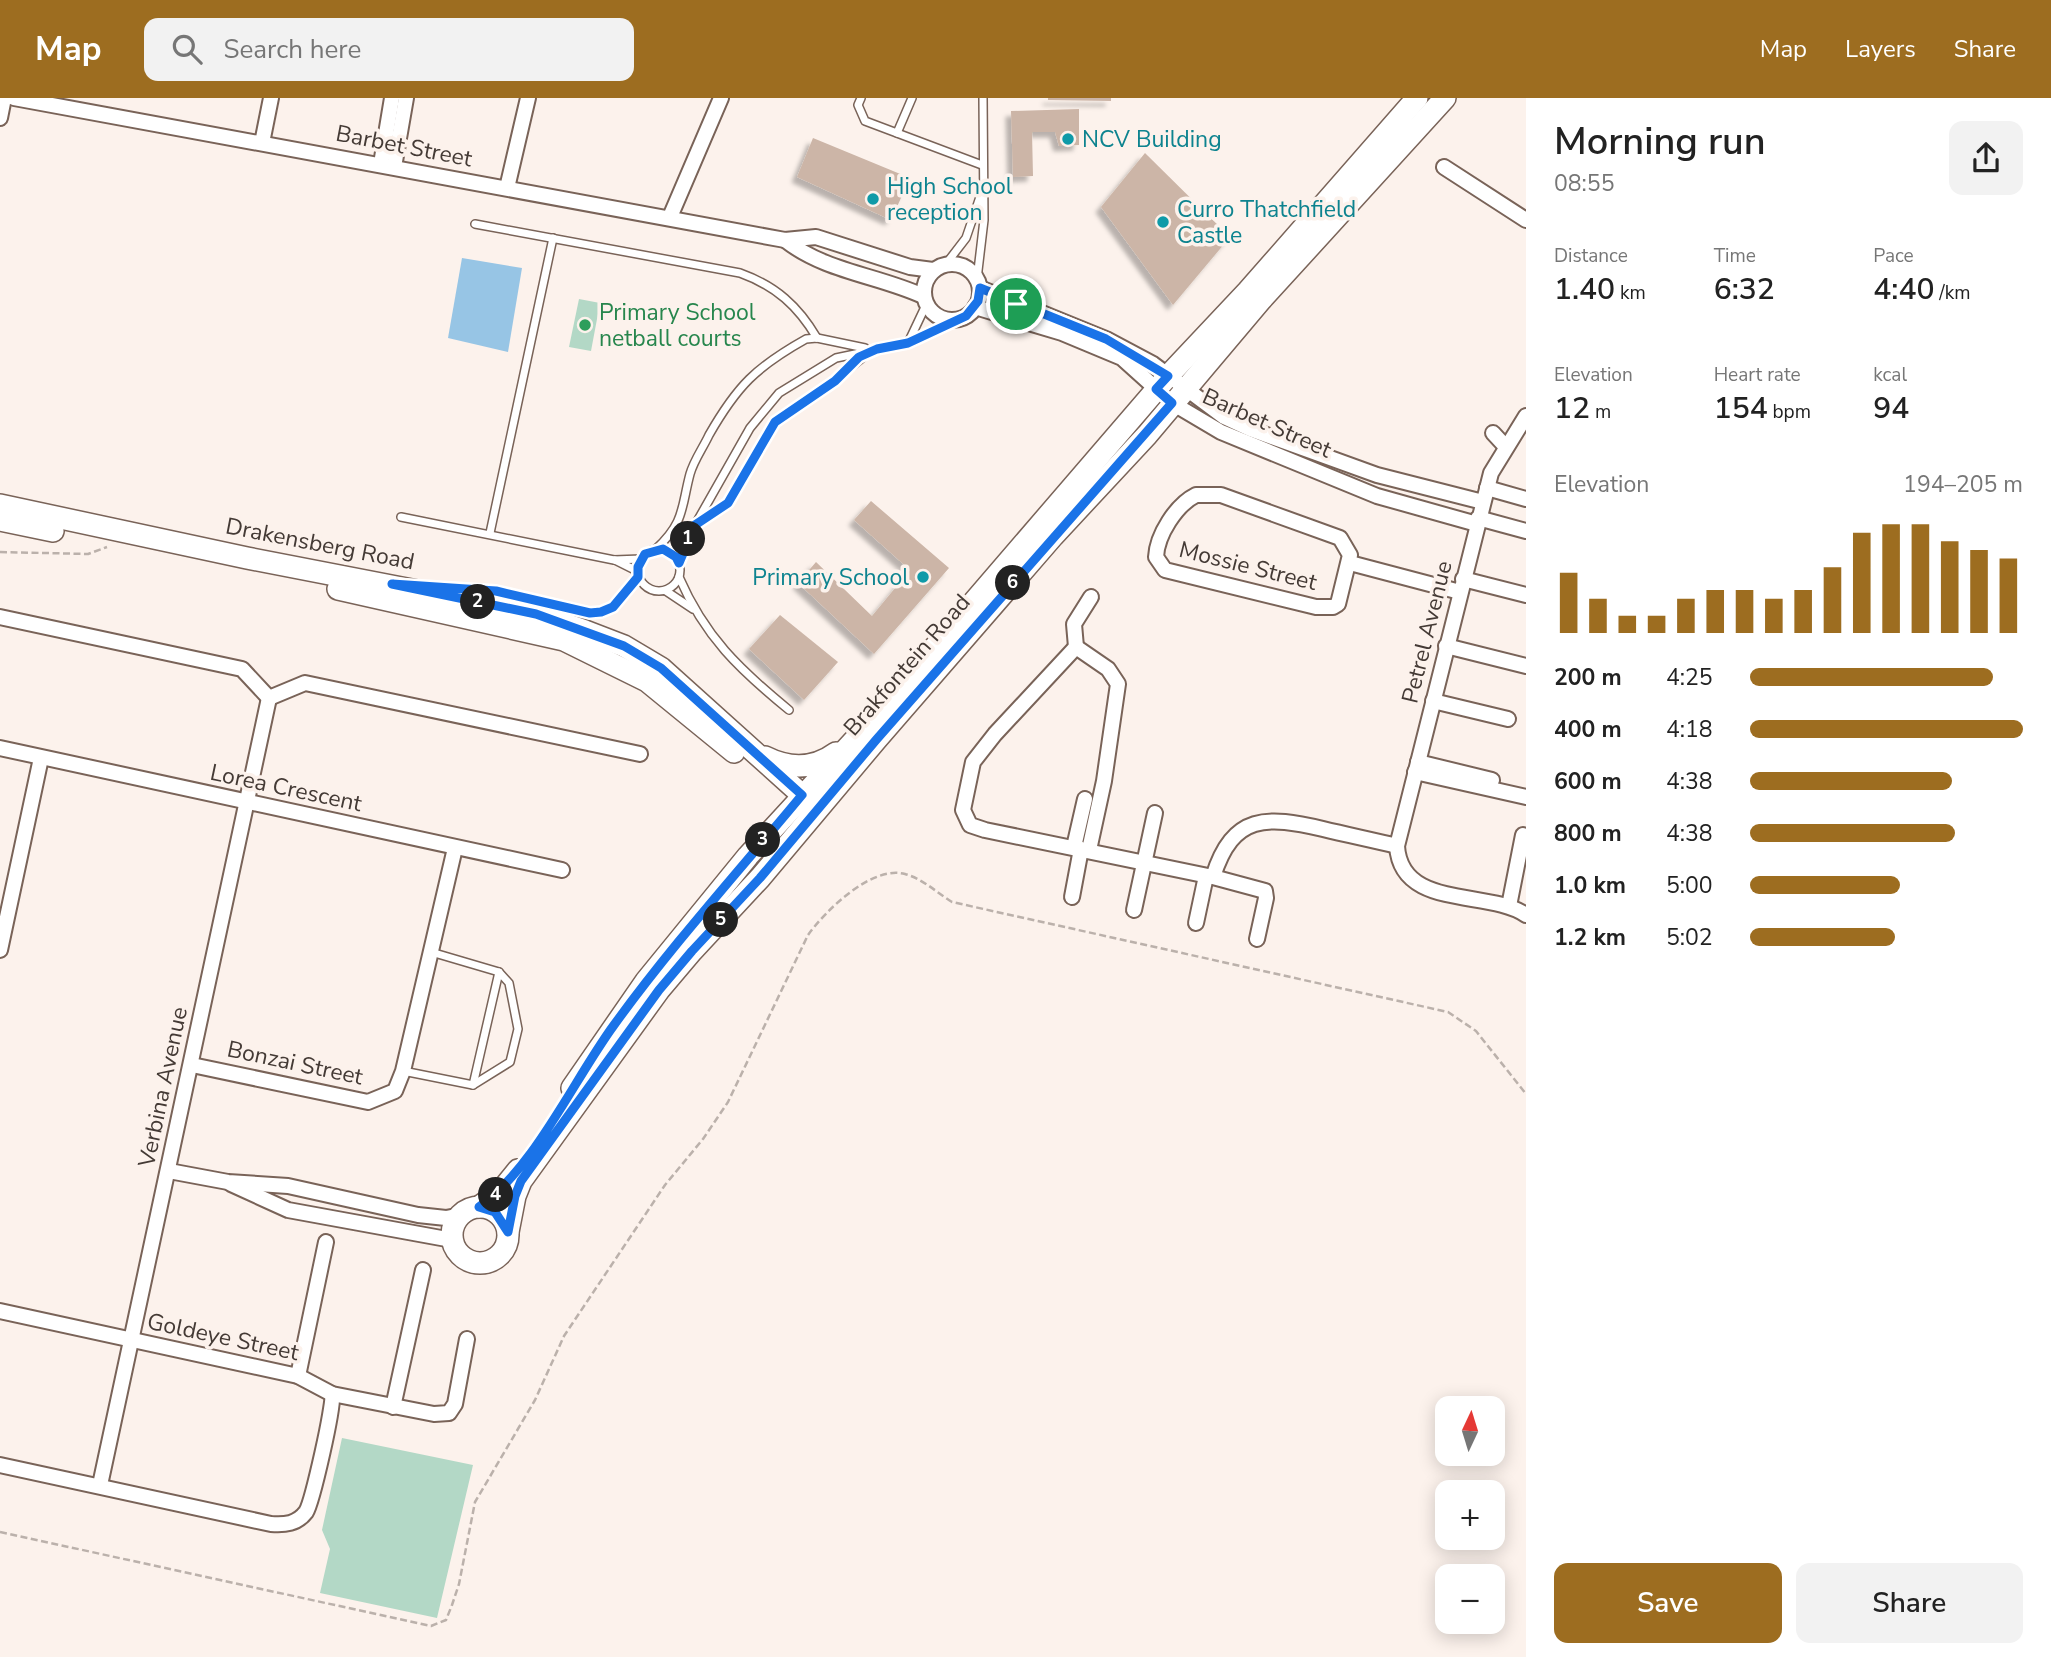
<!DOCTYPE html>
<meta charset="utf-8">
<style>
body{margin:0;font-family:"Nunito Sans",sans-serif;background:#f2f2f2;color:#222;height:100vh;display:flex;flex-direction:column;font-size:26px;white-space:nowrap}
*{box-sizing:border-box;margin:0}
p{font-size:23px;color:#767676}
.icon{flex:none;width:38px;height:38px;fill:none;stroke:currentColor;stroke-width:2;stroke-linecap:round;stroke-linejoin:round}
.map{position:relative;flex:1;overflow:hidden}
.details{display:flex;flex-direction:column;background:#fff;width:525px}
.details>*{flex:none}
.needle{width:46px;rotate:4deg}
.buttons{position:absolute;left:1435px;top:1298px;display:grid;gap:14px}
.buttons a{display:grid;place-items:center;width:70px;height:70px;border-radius:14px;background:#fff;box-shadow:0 4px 18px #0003;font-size:35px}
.pin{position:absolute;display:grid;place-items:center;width:60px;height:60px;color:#fff;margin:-30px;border:4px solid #fff;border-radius:50%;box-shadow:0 2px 7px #0007}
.km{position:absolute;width:35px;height:35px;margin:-18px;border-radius:50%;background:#222;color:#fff;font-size:19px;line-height:35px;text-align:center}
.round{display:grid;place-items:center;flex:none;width:74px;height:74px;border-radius:14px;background:#f2f2f2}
.head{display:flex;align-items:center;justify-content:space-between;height:119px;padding:0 28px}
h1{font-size:38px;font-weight:600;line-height:52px}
.stats{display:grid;grid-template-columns:repeat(3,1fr);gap:10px;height:119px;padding:7px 28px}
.stats div{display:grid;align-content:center}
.stats b{font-size:30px;font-weight:600}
.stats small{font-size:19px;font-weight:400}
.stats p{font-size:19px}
.chart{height:196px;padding:14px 28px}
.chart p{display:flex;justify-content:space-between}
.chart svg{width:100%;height:126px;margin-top:7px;stroke:#9d6d20;stroke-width:6}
.button{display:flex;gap:14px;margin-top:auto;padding:14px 28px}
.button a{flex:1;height:80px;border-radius:14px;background:#9d6d20;color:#fff;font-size:28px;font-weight:600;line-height:80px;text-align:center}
.button a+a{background:#f2f2f2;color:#222}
ul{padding:0 28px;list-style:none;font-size:23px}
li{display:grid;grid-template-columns:112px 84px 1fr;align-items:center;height:52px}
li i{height:18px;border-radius:9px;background:#9d6d20}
header{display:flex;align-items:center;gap:42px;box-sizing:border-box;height:98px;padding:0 35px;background:#9d6d20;color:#fff}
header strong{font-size:33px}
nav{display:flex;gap:38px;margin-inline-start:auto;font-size:24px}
.search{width:490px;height:63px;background:#f2f2f2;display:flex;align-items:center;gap:18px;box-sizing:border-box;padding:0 24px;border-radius:14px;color:#767676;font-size:26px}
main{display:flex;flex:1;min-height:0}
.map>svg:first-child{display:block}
.green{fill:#b3d8c6}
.water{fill:#97c5e5}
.building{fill:#ccb5a7;filter:url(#shadow)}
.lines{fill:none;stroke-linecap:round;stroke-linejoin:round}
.lane-casing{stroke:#796358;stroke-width:10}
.street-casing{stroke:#796358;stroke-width:18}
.secondary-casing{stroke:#796358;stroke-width:24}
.path{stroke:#bbb1ab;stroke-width:2.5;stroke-dasharray:7 3.5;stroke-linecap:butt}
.lane{stroke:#fff;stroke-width:7}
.street{stroke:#fff;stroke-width:14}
.secondary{stroke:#fff;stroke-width:21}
.route-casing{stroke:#fff;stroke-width:14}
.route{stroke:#1a73e8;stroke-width:9}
.culture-dot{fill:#0f9aa8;stroke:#fcf2ec;stroke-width:2.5}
.leisure-dot{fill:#2e9e5b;stroke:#fcf2ec;stroke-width:2.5}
.labels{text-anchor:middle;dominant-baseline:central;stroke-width:7;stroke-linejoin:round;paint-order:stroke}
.culture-label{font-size:23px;fill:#0d838f;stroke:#fcf2ec;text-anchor:start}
.street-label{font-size:23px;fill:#443a35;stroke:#fcf2ec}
.leisure-label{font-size:23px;fill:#27864d;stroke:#fcf2ec;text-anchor:start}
</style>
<header>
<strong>Map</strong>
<div class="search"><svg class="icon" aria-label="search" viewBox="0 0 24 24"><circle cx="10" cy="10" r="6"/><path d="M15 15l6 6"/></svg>Search here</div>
<nav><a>Map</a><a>Layers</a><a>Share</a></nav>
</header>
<main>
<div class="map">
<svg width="1526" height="1559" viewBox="0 0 1526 1559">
<defs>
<filter id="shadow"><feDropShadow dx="-5.5" dy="5.5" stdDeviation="2" flood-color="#0004"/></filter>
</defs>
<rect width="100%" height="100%" fill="#fcf2ec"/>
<g class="green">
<polygon points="579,201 600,205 591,253 569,249"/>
<polygon points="342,1340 473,1367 437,1520 320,1495 330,1451 322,1432"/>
</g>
<polygon class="water" points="462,160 522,170 508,254 448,240"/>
<g class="building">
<polygon points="1048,0 1111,0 1111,3 1048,2"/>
<polygon points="1079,11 1079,47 1059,48 1055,34 1032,34 1033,78 1013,79 1011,13"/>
<polygon points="813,40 910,80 891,122 797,79"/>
<polygon points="1145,55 1230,139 1173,207 1101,109"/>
<polygon points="871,403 949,470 874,556 798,485 816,464 872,518 910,472 854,422"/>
<polygon points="780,517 838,564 804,602 749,551"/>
</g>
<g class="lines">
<defs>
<g id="lane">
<polyline points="861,0 858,7 865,23 982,67"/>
<polyline points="897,35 912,0"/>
<path d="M 475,126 L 740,175 C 776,188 798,208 817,240"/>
<polyline points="946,166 966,140 981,96"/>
<polyline points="977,181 984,122 983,0"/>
<polyline points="908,245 926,207"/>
<polyline points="401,419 614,462 641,461"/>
<polyline points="695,427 750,330 779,295 836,260 908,245 953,222"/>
<polyline points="490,435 553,140"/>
<circle cx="659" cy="472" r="21"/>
<path d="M 656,451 C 685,424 681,410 690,376 C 694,362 703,350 709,337 C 737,288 756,269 806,241 L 817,240 L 865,250"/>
<polyline points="615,462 637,473"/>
<polyline points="679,465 695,427 728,405 775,325 820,294 867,256"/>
<path d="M 679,479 C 705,539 739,571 789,612"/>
<path d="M 442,488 L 496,493 L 590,515 C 615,514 625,498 638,479"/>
<polyline points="666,493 693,511"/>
<polyline points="403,973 473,987 510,964 518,931 509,885 499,874 431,854"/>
<polyline points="473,987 499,874"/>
</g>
<g id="street">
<polyline points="14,0 785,142 816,139 910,169 933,172"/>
<polyline points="0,20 4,0"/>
<polyline points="262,45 271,0"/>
<polyline points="381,66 392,0"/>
<polyline points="394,69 406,0"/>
<polyline points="1444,69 1526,122"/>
<polyline points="507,90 528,0"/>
<polyline points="670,119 721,0"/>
<path d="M 785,142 C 826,174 877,177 923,198"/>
<circle cx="952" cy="194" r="28"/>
<polyline points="980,190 1106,241 1153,266 1224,319 1250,331 1377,377 1483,404"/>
<polyline points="975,209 1062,235 1122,260 1172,305 1221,334 1377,398 1477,426"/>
<path d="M 1526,318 L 1491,375 L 1397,748 C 1401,812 1488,791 1526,817"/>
<polyline points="1493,335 1506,349"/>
<polyline points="1487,390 1526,401"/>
<path d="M 1196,397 L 1221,397 L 1340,440 L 1350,457 L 1338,506 L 1333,509 L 1316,509 L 1165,472 L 1156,459 C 1157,437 1176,407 1196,397 Z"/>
<polyline points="1478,420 1526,433"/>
<polyline points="1350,465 1460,494"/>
<polyline points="1463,481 1526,497"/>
<polyline points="0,519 242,571 269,600"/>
<polyline points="1446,548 1526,568"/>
<polyline points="1076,549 1074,526 1091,499"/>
<polyline points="269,600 305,585 640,656"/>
<polyline points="1433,603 1508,621"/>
<polyline points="0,650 562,772"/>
<polyline points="1418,664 1492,682"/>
<polyline points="1415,674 1526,699"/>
<polyline points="1074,749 1085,701"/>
<path d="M 1089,752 L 1104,683 L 1118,586 L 1108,571 L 1076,549 L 995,636 L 973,664 L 963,712 L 970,727 L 985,732 L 1213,779 C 1233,715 1267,718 1323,731 C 1348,737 1372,742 1397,748"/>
<polyline points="1213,779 1265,793 1266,800 1257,841"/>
<polyline points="1072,799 1081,751"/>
<polyline points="1509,808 1523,737"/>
<polyline points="1134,812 1155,715"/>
<polyline points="1196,825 1206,778"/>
<polyline points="0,852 41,660"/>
<polyline points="192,967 368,1004 395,993 403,973 455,750"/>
<polyline points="169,1073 228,1084 288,1088 418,1117 446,1120 461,1117"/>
<polyline points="231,1086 288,1112 452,1142"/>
<polyline points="0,1213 298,1278 332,1296 434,1316 449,1315 455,1306 467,1241"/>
<polyline points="298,1278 326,1144"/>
<polyline points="393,1309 423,1172"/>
<path d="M 0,1367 L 271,1426 C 285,1427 297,1426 306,1414 C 312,1405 335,1305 332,1296"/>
<polyline points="100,1387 269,600"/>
</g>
<g id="secondary">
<polyline points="0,407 247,460 536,516 585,533 624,548 661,570 811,705"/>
<polyline points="0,422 53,433"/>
<polyline points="338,491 564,542 647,583 734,654"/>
<path d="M 765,659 C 789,671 813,672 836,655"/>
<polyline points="572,990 646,883 748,758 861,635 1168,278 1248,193 1417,0"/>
<polyline points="479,1109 501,1093 518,1072"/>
<circle cx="480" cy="1137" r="28"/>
<polyline points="508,1134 515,1098 521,1083 659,892 692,853 760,780 876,642 1053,438 1147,337 1260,203 1445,0"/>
</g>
</defs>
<use href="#lane" class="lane-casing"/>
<use href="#street" class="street-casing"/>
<use href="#secondary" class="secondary-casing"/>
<g class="path">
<polyline points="0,454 88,456 107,449"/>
<path d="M 0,1434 L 431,1528 L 446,1522 L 452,1507 L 459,1486 L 475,1404 L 535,1302 L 564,1238 L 665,1087 L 703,1041 L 728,1004 L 808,837 C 826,812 872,767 905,776 C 923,781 936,794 952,804 L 1448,914 L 1476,933 L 1526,996"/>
</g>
<use href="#lane" class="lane"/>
<use href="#street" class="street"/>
<use href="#secondary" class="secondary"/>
</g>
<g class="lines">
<defs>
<path id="route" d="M 980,190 L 1106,241 L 1168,278 L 1156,291 L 1172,305 L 876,642 L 760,780 L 692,853 L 659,892 L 521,1083 L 515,1098 L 508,1134 L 495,1114 L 479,1109 C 535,1069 573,983 614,927 C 672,847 739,773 802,697 L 661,570 L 624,548 L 536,516 L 392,486 L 496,493 L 590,515 L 601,514 L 613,509 L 638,479 L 638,469 L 645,456 L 663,451 L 676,459 L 679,465 L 695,427 L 728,405 L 775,324 L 835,283 L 859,259 L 877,251 L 908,245 L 966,218 L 978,203 Z"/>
</defs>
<use href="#route" class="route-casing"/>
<use href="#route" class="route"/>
</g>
<g class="culture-dot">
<circle cx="1068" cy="41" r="7"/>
<circle cx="873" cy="101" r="7"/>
<circle cx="1163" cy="124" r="7"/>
<circle cx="923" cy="479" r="7"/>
</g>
<circle class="leisure-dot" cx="585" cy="227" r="7"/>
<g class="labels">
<g class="culture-label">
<text x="1082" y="41">NCV Building</text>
<text x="887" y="88">High School<tspan x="887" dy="26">reception</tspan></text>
<text x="1177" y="111">Curro Thatchfield<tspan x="1177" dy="26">Castle</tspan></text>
<text x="909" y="479" text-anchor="end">Primary School</text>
</g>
<g class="street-label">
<text transform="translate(404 48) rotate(11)">Barbet Street</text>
<text transform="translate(1267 325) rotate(24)">Barbet Street</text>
<text transform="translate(320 446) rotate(11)">Drakensberg Road</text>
<text transform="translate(1248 468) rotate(14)">Mossie Street</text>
<text transform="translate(1427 534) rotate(-76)">Petrel Avenue</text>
<text transform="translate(907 567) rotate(-49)">Brakfontein Road</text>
<text transform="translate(286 690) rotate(12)">Lorea Crescent</text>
<text transform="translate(295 965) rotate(12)">Bonzai Street</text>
<text transform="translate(163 989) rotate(-78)">Verbina Avenue</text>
<text transform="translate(223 1239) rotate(12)">Goldeye Street</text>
</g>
<g class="leisure-label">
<text x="599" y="214">Primary School<tspan x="599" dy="26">netball courts</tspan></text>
</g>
</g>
</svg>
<div class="buttons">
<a><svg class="needle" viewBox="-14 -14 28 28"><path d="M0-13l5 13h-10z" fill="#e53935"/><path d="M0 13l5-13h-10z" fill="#767676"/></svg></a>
<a>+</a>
<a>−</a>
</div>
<div class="pin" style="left:1016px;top:206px;background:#1e9e55"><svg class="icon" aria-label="arrive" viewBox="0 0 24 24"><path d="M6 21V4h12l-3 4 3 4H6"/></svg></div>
<b class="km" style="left:688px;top:441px">1</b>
<b class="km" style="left:478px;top:504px">2</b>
<b class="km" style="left:763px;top:742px">3</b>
<b class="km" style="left:496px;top:1097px">4</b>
<b class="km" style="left:721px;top:822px">5</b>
<b class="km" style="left:1013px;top:485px">6</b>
</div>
<section class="details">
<div class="head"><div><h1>Morning run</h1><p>08:55</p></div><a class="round"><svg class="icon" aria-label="share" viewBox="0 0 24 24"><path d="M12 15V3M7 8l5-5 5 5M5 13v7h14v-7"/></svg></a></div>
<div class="stats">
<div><p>Distance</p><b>1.40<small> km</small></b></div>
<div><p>Time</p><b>6:32</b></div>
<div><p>Pace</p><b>4:40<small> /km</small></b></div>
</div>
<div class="stats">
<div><p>Elevation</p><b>12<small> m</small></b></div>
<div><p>Heart rate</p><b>154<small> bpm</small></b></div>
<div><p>kcal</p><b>94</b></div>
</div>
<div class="chart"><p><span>Elevation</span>194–205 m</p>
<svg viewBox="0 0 160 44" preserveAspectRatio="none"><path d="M5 44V23M15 44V32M25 44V38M35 44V38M45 44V32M55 44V29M65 44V29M75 44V32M85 44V29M95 44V21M105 44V9M115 44V6M125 44V6M135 44V12M145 44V15M155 44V18"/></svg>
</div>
<ul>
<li><b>200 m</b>4:25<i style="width:89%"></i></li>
<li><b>400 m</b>4:18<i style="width:100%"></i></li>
<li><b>600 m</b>4:38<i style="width:74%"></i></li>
<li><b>800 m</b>4:38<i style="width:75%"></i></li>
<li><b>1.0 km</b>5:00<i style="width:55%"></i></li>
<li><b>1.2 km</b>5:02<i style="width:53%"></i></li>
</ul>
<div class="button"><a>Save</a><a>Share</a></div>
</section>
</main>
